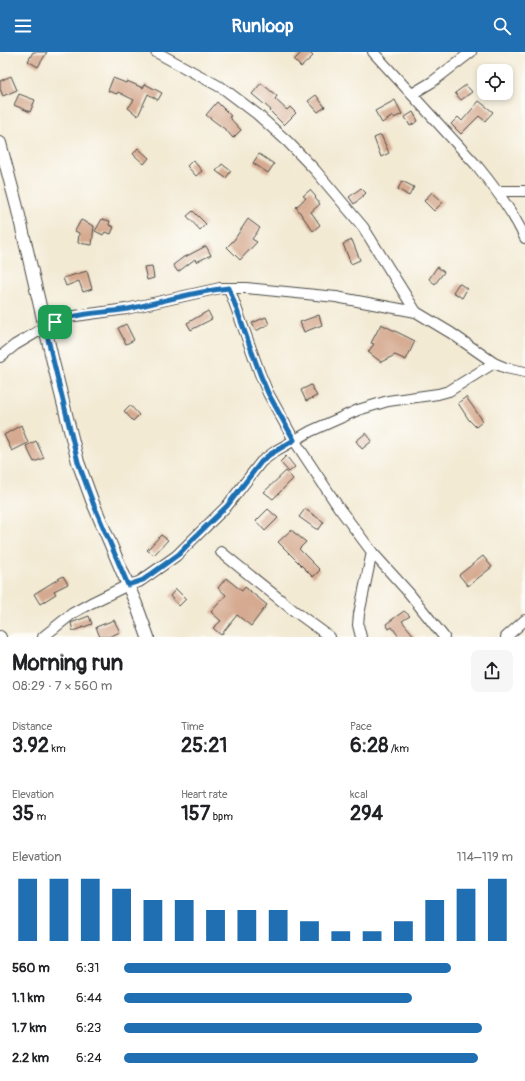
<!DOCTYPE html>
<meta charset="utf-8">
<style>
body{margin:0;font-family:Pangolin,sans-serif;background:#f6f6f6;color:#202124;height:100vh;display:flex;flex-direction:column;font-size:15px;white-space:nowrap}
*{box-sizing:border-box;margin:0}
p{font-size:13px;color:#757577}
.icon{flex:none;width:22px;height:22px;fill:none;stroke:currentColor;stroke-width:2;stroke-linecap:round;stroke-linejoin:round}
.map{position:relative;height:585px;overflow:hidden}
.side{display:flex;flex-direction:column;background:#fff;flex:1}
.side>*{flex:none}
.fabs{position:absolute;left:477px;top:12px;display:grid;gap:8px}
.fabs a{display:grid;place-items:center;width:36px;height:36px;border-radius:8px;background:#fff;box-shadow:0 2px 6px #0003;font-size:20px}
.pin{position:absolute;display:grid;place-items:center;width:34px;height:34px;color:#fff;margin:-17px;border-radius:8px;box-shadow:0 2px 6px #0006}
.round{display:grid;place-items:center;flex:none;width:42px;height:42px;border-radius:8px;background:#f6f6f6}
.head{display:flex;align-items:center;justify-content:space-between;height:68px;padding:0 12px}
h1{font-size:22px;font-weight:700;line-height:30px}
.stats{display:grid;grid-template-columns:repeat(3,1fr);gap:6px;height:68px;padding:4px 12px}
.stats div{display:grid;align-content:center}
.stats b{font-size:20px;font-weight:700}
.stats small{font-size:11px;font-weight:400}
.stats p{font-size:11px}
.chart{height:112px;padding:8px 12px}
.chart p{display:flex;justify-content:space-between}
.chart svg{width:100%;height:72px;margin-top:4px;stroke:#1f6fb2;stroke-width:6}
ul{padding:0 12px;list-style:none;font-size:13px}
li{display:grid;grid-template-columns:64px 48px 1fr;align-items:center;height:30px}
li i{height:10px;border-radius:5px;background:#1f6fb2}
header{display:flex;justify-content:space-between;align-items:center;height:52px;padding:0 12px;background:#1f6fb2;color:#fff;font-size:18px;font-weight:700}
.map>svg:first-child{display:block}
.building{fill:#d6aa91}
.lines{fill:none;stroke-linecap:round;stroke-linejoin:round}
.minor-casing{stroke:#494844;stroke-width:12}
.tertiary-casing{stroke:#494844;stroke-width:14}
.minor{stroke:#fff;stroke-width:10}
.tertiary{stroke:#fff;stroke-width:12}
.route-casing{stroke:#fff;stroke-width:8}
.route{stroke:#1f6fb2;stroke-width:5}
</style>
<header><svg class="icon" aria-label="menu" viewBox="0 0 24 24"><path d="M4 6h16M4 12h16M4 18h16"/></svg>Runloop<svg class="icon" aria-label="search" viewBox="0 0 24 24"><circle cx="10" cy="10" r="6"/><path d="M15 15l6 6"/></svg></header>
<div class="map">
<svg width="525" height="585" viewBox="0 0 525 585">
<rect width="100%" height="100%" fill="#fdfcf7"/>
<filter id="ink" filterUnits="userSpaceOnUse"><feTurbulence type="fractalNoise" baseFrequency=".025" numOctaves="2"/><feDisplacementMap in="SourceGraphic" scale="8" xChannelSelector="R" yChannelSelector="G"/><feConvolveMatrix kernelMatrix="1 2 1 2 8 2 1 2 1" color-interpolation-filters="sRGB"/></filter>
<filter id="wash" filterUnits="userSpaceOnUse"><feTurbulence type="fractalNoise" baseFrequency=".012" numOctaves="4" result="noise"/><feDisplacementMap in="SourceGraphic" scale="16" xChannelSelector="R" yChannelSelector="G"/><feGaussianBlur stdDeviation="0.9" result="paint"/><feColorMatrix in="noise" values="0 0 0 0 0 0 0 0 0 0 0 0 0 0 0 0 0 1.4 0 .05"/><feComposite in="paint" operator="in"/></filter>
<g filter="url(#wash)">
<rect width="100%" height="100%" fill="#f3ead4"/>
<g id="blocks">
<g class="building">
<polygon points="33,0 47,0 38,15 28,9"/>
<polygon points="302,0 309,0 313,4 301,15 294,8"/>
<polygon points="11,24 17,38 3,44 0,37 0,29"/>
<polygon points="113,26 126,31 127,29 143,36 145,32 162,41 158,48 148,42 138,64 128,56 134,48 118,40 117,42 108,39"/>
<polygon points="261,31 277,44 275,47 287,58 290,55 296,61 284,73 270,59 271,58 252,42"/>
<polygon points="466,33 472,40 461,48 455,41"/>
<polygon points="19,42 35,48 30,60 14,53"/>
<polygon points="316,43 325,55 318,60 308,49"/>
<polygon points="395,48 402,62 394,66 393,64 382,71 375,59"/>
<polygon points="479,49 493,60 485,69 479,64 461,82 451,72 458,65 462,69"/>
<polygon points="217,50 231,64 229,65 241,78 233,86 226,78 206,63"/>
<polygon points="413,60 418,69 410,74 405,65"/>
<polygon points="381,83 389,101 381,105 374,86"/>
<polygon points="138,96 149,106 144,112 133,102"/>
<polygon points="259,102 274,112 268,121 253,111"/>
<polygon points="193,108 202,119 196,124 187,114"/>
<polygon points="222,112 231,119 226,126 216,119"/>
<polygon points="402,129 414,135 409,144 398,137"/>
<polygon points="361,136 366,141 354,152 349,145"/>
<polygon points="310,138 316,145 315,146 320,152 311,160 320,173 313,179 296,155 306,146 303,144"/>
<polygon points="432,140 443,150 434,159 424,149"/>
<polygon points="193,159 206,172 200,178 187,164"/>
<polygon points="102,167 110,169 109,173 114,175 111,182 105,180 103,183 95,179"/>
<polygon points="248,167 260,176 252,187 257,190 240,208 227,195 234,188"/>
<polygon points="81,168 94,174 92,193 78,191 79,181 75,179"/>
<polygon points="352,188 360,208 351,212 343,192"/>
<polygon points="206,194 211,203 196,210 195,207 178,220 173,213 185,204 185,205"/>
<polygon points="152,214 154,226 147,228 144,215"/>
<polygon points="437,215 444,220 435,232 429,227"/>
<polygon points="87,219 92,237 83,240 79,229 66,234 63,226"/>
<polygon points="459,231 467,237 462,246 453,240"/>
<polygon points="208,259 212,267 191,278 187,271"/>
<polygon points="319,263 322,273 304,280 300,270"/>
<polygon points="266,265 269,272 256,279 252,271"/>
<polygon points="126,272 134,288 126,292 118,276"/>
<polygon points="381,272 415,289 406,308 395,303 381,310 368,300 374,292 371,291"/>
<polygon points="311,333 317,344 306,349 301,338"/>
<polygon points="466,345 483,369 476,375 469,368 458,351"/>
<polygon points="130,353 139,363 133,369 124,359"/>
<polygon points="21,373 28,391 12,399 4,383"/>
<polygon points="366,381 372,389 362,397 356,389"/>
<polygon points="36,389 44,406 34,410 26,394"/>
<polygon points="286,404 295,415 289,420 280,410"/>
<polygon points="286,419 293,427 273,447 264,440"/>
<polygon points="268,457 278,466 265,479 256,469"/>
<polygon points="305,457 324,470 319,477 316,477 299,465"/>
<polygon points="291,478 306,490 299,497 320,518 313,525 278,490"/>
<polygon points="161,483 168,488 154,503 147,498"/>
<polygon points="483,504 492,515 468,534 459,523"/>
<polygon points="63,524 68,532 54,539 56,542 40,552 34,542"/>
<polygon points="226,526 242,539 245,535 267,553 251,574 237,563 221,583 213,576 221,569 211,560 226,543 218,536"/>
<polygon points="176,537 186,547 179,554 170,544"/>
<polygon points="404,559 410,564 402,569 415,585 399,585 392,575 389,577 386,572"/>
<polygon points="89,564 92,572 73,579 71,571"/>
<polygon points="114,568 120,580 109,585 100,585 96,575"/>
</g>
</g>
</g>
<g filter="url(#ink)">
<use href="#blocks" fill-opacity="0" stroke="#494844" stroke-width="1"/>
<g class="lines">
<defs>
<g id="minor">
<polyline points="156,0 224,37 257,62 288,90 315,118 363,175 416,260"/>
<path d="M 373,0 L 478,115 C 496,137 513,160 525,186"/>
<polyline points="412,42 432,30 471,0"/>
<polyline points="497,139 525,139"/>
<polyline points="229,236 260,322 268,341 294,388 339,456 372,500 409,541 444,585"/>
<polyline points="0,305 15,293 49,273 68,265 126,257 220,236 246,236 336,245 416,260 451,281 494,311 506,316 525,320"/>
<polyline points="221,500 293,558 330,585"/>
<polyline points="0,584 1,585"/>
<polyline points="43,585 73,561 91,551 128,533 139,530 176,504 227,454 261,410 277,398 311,379 358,358 388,349 438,342 449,339 494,311"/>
<polyline points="361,585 358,573 359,562 372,500"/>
<polyline points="506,585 525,568"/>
</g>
<polyline id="tertiary" points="0,91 17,155 53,310 78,410 93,451 136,552 148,585"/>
</defs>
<use href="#minor" class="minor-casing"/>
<use href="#tertiary" class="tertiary-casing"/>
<use href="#minor" class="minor"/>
<use href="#tertiary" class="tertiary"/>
</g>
</g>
<g class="lines" filter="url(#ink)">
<defs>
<path id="route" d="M 229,236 L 260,322 L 268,341 L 294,388 L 269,403 L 261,410 L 227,454 L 194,486 L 179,502 L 143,528 L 128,533 L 93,451 L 78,410 L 45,275 C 71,260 99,262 128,257 C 162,250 195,239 229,236 Z"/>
</defs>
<use href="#route" class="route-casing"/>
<use href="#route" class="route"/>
</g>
</svg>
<div class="fabs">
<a><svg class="icon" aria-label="locate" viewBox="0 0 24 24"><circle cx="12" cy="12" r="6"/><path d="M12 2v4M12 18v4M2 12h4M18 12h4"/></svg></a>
</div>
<div class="pin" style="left:55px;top:270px;background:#1e9e55"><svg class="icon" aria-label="arrive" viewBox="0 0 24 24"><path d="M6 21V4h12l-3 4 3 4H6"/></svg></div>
</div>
<section class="side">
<div class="head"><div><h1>Morning run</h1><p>08:29 · 7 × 560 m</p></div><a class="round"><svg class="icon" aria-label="share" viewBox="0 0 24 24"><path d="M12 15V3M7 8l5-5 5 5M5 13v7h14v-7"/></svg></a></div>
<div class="stats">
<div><p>Distance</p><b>3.92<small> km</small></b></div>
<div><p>Time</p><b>25:21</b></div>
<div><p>Pace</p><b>6:28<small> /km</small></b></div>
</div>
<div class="stats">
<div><p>Elevation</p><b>35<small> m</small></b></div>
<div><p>Heart rate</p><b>157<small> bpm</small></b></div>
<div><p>kcal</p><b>294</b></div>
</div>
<div class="chart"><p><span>Elevation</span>114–119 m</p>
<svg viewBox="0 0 160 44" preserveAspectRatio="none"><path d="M5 44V6M15 44V6M25 44V6M35 44V12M45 44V19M55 44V19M65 44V25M75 44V25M85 44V25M95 44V32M105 44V38M115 44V38M125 44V32M135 44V19M145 44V12M155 44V6"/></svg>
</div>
<ul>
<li><b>560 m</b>6:31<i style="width:84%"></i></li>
<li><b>1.1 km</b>6:44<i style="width:74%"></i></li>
<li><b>1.7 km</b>6:23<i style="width:92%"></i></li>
<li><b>2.2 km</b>6:24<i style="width:91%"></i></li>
</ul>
</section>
